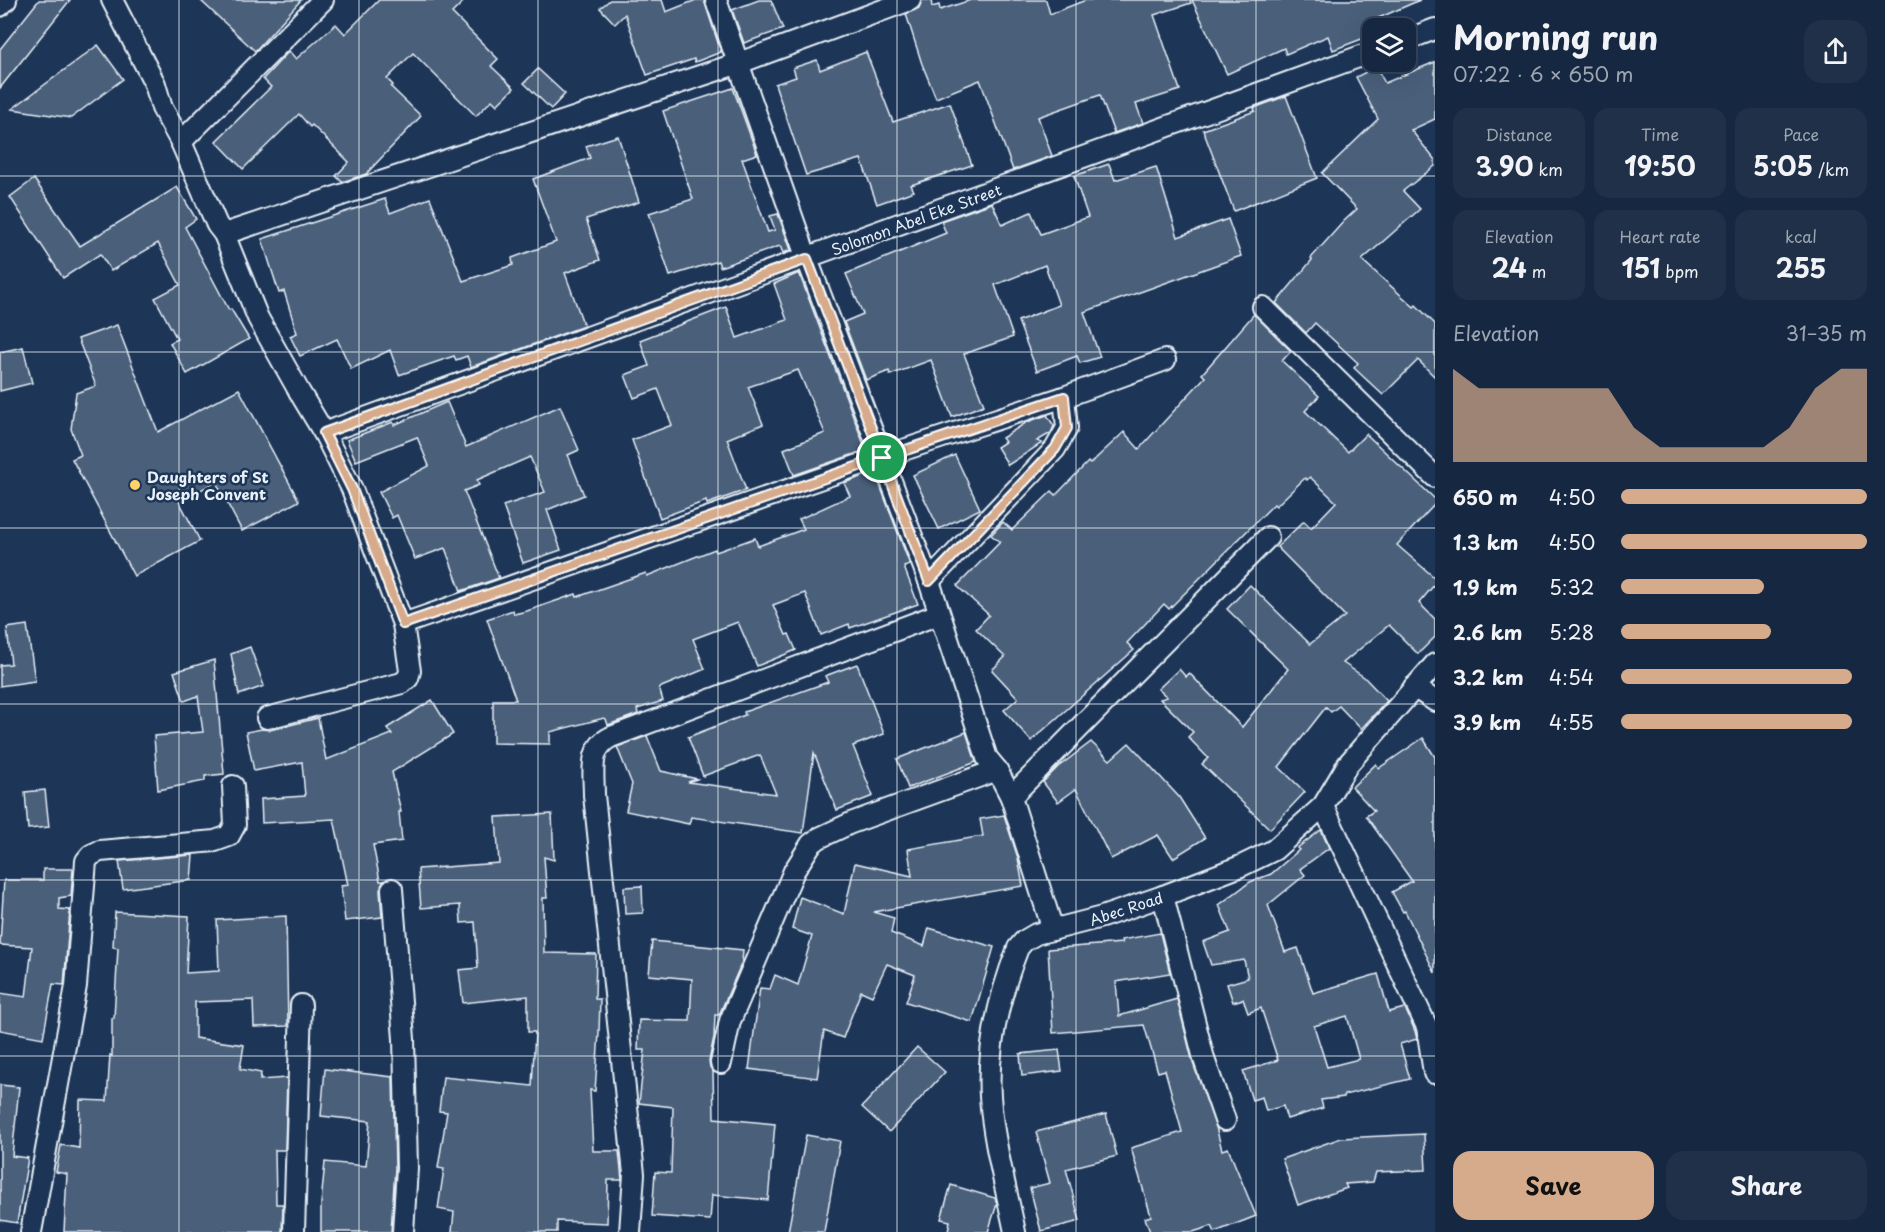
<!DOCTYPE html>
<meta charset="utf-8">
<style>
body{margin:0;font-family:"Playpen Sans",sans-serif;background:#1f3048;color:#f1f3f6;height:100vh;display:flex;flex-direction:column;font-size:22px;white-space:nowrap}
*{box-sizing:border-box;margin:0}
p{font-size:20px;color:#9ea6b1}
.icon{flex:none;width:33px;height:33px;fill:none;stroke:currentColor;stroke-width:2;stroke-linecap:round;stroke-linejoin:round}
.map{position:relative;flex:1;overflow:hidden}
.panel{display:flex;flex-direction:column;background:#162841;width:450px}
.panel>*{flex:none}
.controls{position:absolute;left:1362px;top:18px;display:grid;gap:12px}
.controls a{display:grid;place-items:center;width:54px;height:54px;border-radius:12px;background:#162841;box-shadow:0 6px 24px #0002,0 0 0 2px #35445a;font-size:30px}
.pin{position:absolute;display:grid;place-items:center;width:51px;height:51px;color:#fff;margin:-26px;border:3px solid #fff;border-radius:50%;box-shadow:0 2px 6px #0007}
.round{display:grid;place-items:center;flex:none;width:63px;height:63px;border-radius:18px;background:#1f3048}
.overview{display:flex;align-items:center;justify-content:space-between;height:102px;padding:0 18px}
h1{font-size:33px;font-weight:700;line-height:45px}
.figures{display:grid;grid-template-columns:repeat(3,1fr);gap:9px;height:102px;padding:6px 18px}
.figures div{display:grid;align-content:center;border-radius:15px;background:#1f3048;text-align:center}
.figures b{font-size:26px;font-weight:700}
.figures small{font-size:16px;font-weight:400}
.figures p{font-size:16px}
.chart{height:168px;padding:12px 18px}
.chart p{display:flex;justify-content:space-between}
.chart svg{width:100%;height:108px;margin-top:6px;fill:#d6ab8b;opacity:.7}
.action{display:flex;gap:12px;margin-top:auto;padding:12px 18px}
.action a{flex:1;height:69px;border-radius:18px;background:#d6ab8b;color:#111;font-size:24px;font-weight:700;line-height:69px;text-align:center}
.action a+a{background:#1f3048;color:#f1f3f6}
ul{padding:0 18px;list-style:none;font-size:20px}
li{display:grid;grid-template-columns:96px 72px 1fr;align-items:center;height:45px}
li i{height:15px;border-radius:8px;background:#d6ab8b}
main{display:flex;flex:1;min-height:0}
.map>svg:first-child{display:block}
.building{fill:#495e7a;stroke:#e8f1f8;stroke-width:1.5;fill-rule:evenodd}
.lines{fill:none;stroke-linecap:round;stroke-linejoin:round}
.minor-casing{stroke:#e8f1f8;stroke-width:24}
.minor{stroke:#1d3557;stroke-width:20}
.route-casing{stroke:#fff;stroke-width:12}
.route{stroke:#d6ab8b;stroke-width:8}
.grid{fill:none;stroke:#e8f1f8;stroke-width:1.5;stroke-opacity:0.55}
.poi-dot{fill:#ffd166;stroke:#1d3557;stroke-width:2}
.labels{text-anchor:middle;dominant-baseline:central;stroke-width:5;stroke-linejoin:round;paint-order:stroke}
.street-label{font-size:15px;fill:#e8f1f8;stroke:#1d3557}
.poi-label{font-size:15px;font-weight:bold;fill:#e8f1f8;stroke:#1d3557;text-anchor:start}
</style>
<main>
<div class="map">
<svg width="1435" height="1232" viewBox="0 0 1435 1232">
<rect width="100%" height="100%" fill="#1d3557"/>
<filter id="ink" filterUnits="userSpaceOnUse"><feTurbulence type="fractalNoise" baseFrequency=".0167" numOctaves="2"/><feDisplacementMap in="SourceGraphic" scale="12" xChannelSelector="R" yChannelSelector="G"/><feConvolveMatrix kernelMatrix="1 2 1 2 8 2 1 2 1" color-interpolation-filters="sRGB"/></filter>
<g filter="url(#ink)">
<g class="building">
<polygon points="39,0 70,0 0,88 0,49"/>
<polygon points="200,0 301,0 255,51"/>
<polygon points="379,0 465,0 452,13 498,59 491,66 514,88 497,105 492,100 476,116 413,53 387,79 393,85 391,87 421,116 366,174 342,182 336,176 349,162 312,125 310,127 299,114 243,169 216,141 271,87 263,79 289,51 296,59 336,24 345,34"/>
<polygon points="610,0 662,0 666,12 696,0 704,0 721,52 695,62 694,59 647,75 625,14 615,24 600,8"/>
<polygon points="759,0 771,0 783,29 744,43 732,10"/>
<polygon points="922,0 931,0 932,7 939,5 940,10 971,0 1046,0 1050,14 1086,0 1190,0 1191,3 1154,15 1180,90 1136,104 1143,123 1114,133 1100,95 1038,117 1052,156 1013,170 980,80 936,98 922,64 906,14 919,8"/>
<polygon points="1192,0 1420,0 1367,23 1372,35 1333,50 1328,36 1286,54 1284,48 1227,74"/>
<polygon points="98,45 123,79 71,118 12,109"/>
<polygon points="866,52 893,122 950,103 972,165 911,185 914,191 877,204 861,159 806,175 775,84 796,77 793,68 817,60 820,70"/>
<polygon points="1435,62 1435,119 1411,130 1435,160 1435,166 1403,191 1420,209 1362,260 1414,307 1416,305 1435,324 1435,377 1418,360 1383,395 1354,368 1358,363 1315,323 1306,333 1276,303 1312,260 1311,258 1344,221 1357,209 1322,173 1378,119 1356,77 1376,67 1385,83"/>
<polygon points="538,69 565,94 551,109 524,83"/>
<polygon points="733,88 757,154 742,159 768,232 775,230 770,216 778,214 791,250 783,253 780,246 720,267 718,261 670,276 649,213 693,199 663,111"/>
<polygon points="1286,96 1317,178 1234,211 1203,130 1255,111 1254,108"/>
<polygon points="618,136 639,202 586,219 600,260 565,273 584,326 471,367 467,356 456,360 454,356 399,375 390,350 351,369 337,339 300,356 290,336 297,333 284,291 279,293 262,239 385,199 390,213 430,198 463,281 513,265 512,258 556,242 533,179 590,158 586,146"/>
<polygon points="1109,164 1115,180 1156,167 1178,237 1228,219 1241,256 1084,312 1100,357 1080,363 1077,356 1037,371 1018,321 1059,305 1045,265 995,285 1013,337 964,354 984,405 952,417 931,360 890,375 889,371 866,380 844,322 863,314 846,274 946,233 941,221 992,203 1002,225 1031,212 1041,234 1088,217 1074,176"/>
<polygon points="34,179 80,246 177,187 196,219 185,227 229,310 231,309 249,339 187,374 170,343 177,339 155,298 180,285 158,243 111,271 100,254 63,278 10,197"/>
<polygon points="799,273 866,450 794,475 784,449 825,433 798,370 748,387 763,424 727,439 746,490 707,504 706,501 660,518 632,440 672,425 658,389 634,398 625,375 649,366 640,340 726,307 737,338 787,320 774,284"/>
<polygon points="1254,314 1291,351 1282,361 1319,396 1305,411 1348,452 1366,434 1435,499 1435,504 1397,545 1435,578 1435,584 1419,603 1435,619 1435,637 1418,654 1389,625 1343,663 1364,677 1387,701 1361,729 1339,706 1331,712 1326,707 1279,767 1305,792 1270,829 1202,764 1208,758 1188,737 1193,732 1160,699 1167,697 1158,689 1179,669 1186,677 1189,673 1242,727 1288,669 1227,609 1250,585 1310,644 1345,616 1277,547 1304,521 1311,528 1336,502 1310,477 1307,480 1305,478 1276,506 1274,504 1169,609 1164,604 1127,643 1134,650 1031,741 1004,710 1018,698 992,670 1005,657 976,629 989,615 957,586 1000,542 991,535 1003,522 1012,530 1052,491 1056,495 1088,462 1090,464 1124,432 1139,449 1205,377 1202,374"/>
<polygon points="117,325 158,432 239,389 299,501 242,531 216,482 179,501 200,541 134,576 72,459 81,455 71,429 76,393 96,386 78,339"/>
<polygon points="23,347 32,383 0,391 0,352"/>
<polygon points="447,402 466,447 560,406 579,450 568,455 584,495 547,510 561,550 523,563 503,506 545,492 530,457 477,480 479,485 464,491 499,578 461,591 445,548 415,559 397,515 392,518 379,492 429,466 417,437 356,461 347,440 393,422 394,425"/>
<polygon points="1047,415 1054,426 1051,433 1037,441 1042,443 1008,465 997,447 1005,442 1002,438 1027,422"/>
<polygon points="955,455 980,509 939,529 913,475"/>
<polygon points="875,472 910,565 904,567 918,604 850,628 849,624 821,635 805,593 773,605 786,635 789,634 796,650 757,666 738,622 693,639 705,669 659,688 663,701 637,709 638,714 608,725 606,719 604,718 550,732 550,744 493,743 493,700 516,700 487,619 513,610 514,614 527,611 576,594 577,597 646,573 647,576 715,549 716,552 755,538 758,546 804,529 799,519 850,496 844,483"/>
<polygon points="27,625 35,681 0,686 0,665 11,664 7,628"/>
<polygon points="250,647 264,686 239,695 231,654"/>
<polygon points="214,660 224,774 205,776 205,781 158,790 154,736 203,732 198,696 184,701 174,672"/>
<polygon points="857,664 884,734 853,746 873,796 837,810 814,753 803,833 691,817 689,824 626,811 632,784 617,747 647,736 661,771 697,779 688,782 776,794 760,755 703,776 688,737 745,715 744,712 828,682 825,676"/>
<polygon points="432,700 453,734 392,772 401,812 399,812 402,841 373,845 380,881 384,881 380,890 382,917 345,921 341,886 348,885 334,819 262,823 261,799 305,796 302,762 254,771 246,732 262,729 270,730 318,718 326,760 392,734 387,728"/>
<polygon points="966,732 976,762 908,788 897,759"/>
<polygon points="1423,738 1435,757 1435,973 1405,911 1403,912 1392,892 1412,881 1366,816 1374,811 1352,787 1376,764 1379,768"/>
<polygon points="1091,742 1110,760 1129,743 1179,797 1205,838 1173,858 1158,835 1111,859 1076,789 1058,802 1043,782 1058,767"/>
<polygon points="45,790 49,827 28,829 25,792"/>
<polygon points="552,814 554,860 544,857 547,898 543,898 544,953 596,954 595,999 600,999 599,1033 595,1091 590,1090 593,1151 619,1151 622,1180 608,1180 607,1223 557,1221 557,1232 452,1232 454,1212 438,1209 444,1169 438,1168 447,1112 439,1111 443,1077 532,1086 535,1032 528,1032 528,996 463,1003 459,970 478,968 475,922 461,923 460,905 421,908 418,869 499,863 496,817"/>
<polygon points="1004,815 1018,858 1023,886 873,912 894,918 891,933 924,946 929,928 994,947 972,1022 906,1002 915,975 887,964 872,996 861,991 843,1038 824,1031 817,1078 749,1069 760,988 770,989 775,975 798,985 812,936 792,929 800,897 844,914 855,863 912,876 908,849 983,836 980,819"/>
<path d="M 1321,830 L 1329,848 L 1300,869 L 1305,875 L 1268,905 L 1285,952 L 1298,948 L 1313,993 L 1378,974 L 1389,1012 L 1405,1008 L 1415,1031 L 1417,1039 L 1400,1044 L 1410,1079 L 1344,1095 L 1344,1097 L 1321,1100 L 1323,1108 L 1287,1119 L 1283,1106 L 1266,1111 L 1262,1097 L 1252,1100 L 1243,1071 L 1278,1060 L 1261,1008 L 1248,1013 L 1243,999 L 1233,1002 L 1227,984 L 1248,978 L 1244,960 L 1211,965 L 1203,942 L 1230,932 L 1219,905 L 1250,882 L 1271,874 L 1299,850 L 1297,848 ZM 1347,1016 L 1359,1059 L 1327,1067 L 1314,1026 Z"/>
<polygon points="193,855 191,880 123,889 119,861"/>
<polygon points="43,869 73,869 71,896 59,898 59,909 70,910 64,985 53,984 43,1038 0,1030 0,993 26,997 32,947 0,945 4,880 43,880"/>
<polygon points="642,886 643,913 625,914 624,887"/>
<polygon points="115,912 189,916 186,973 219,971 217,920 286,916 288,1026 254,1027 253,1000 195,1002 195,1038 244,1045 240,1069 261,1073 260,1080 287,1078 285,1150 275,1150 276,1204 283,1204 282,1232 64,1232 67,1174 56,1172 61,1145 79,1148 80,1100 107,1101 110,1055 112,1056 112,1018 114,1018 118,948 113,947"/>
<polygon points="1160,933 1170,973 1116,982 1119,1016 1177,999 1193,1063 1216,1127 1222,1150 1228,1148 1256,1216 1215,1232 1212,1226 1193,1232 1150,1232 1145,1218 1151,1216 1131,1148 1182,1132 1165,1070 1158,1072 1144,1025 1053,1033 1048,949 1122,943 1121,940"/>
<polygon points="652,941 743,950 742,962 719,1015 715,1015 714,1037 709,1061 710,1067 713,1072 714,1118 775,1124 768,1200 712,1195 710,1220 652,1216 655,1172 671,1173 673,1107 639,1103 645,1050 638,1050 639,1020 690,1021 692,979 649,975"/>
<polygon points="917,1047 945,1072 889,1132 862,1107"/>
<polygon points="1059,1050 1062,1071 1022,1076 1020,1054"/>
<polygon points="325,1069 393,1077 395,1168 391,1232 321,1232 321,1203 325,1162 366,1166 370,1121 321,1116"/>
<polygon points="0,1085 19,1087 12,1156 28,1158 17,1223 0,1220"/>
<polygon points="1106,1114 1117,1156 1066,1169 1080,1221 1041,1231 1030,1188 1050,1183 1036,1132"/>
<polygon points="1424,1134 1426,1170 1376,1172 1373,1182 1345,1184 1347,1188 1298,1205 1282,1159 1341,1138"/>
<polygon points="806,1135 840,1141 824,1232 788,1232"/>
<polygon points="951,1185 995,1198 997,1204 988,1232 948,1232 950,1221 941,1219"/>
</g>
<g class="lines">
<defs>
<g id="minor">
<polyline points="112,0 155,84 162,108 181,142 217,225 224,234 258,318 300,393 324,433 352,489 403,624 410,671 408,678 402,683 267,718"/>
<polyline points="716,0 807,259 929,581 987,758 997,770 1011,797 1053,930"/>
<polyline points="0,6 6,0"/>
<polyline points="1406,40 1435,29"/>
<polyline points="181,142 323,0"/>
<polyline points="224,234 739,63 910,0"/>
<polyline points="1263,307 1435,477"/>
<polyline points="324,433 1372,52"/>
<polyline points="929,581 1055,449 1067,428 1064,397"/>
<polyline points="403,624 882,457 1064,397 1165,360"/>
<polyline points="1414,687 1435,701"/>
<polyline points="1011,797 1268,537"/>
<polyline points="1323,806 1427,1027 1434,1073"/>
<polyline points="392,889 404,1039 407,1168 403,1232"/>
<polyline points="1163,896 1204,1059 1225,1120"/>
<polyline points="721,1063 730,1021 794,871 811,844 819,838 851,823 997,770"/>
<polyline points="31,1232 76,986 86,861 91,855 100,851 215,841 229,836 235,825 233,786"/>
<polyline points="294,1232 301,1005"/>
<path d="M 630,1232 L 634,1174 L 594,795 C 594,773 588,748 611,737 L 939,614"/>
<path d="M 1015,1232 C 1006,1187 993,1142 990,1096 C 987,1047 1000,994 1018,948 L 1024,941 L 1036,934 L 1102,917 L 1163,896 L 1241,866 L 1274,850 L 1323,806 L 1348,764 L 1435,664"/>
</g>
</defs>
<use href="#minor" class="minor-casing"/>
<use href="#minor" class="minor"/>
</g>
</g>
<g class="lines" filter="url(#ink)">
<defs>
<path id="route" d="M 882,458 L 403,624 L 352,489 L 324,433 L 807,259 C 847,367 888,474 929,581 L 1055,449 L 1067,428 L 1064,397 L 882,458"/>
</defs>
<use href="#route" class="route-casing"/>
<use href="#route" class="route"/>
</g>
<path class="grid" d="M 179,0 L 179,1232M 359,0 L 359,1232M 538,0 L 538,1232M 718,0 L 718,1232M 897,0 L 897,1232M 1076,0 L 1076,1232M 1256,0 L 1256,1232M 0,176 L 1435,176M 0,352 L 1435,352M 0,528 L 1435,528M 0,704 L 1435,704M 0,880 L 1435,880M 0,1056 L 1435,1056"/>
<circle class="poi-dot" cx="135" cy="485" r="6"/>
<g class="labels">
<g class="street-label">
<text transform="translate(916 219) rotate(-20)">Solomon Abel Eke Street</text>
<text transform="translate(1126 908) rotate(-18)">Abec Road</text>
</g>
<g class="poi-label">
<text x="147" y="476">Daughters of St<tspan x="147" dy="17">Joseph Convent</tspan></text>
</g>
</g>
</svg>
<div class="controls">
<a><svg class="icon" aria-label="layers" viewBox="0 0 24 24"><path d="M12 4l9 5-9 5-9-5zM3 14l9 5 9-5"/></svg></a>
</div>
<div class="pin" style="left:882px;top:458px;background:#1e9e55"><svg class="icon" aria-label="arrive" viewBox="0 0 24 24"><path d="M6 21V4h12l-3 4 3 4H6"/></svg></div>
</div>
<section class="panel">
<div class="overview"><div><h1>Morning run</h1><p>07:22 · 6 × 650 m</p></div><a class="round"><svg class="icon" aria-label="share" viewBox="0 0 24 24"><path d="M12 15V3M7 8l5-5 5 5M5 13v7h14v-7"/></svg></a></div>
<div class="figures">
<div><p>Distance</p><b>3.90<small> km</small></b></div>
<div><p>Time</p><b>19:50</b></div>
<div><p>Pace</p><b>5:05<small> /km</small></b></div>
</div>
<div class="figures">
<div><p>Elevation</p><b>24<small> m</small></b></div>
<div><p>Heart rate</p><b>151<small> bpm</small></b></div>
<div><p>kcal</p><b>255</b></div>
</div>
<div class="chart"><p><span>Elevation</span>31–35 m</p>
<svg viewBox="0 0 160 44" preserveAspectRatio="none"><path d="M0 44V6L10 14L20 14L30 14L40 14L50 14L60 14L70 30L80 38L90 38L100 38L110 38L120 38L130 30L140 14L150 6L160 6V44z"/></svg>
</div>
<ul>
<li><b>650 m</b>4:50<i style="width:100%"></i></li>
<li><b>1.3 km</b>4:50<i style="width:100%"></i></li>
<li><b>1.9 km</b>5:32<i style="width:58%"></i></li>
<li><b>2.6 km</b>5:28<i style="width:61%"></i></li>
<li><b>3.2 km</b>4:54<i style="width:94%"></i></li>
<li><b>3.9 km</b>4:55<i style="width:94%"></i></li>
</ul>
<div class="action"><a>Save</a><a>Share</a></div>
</section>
</main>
